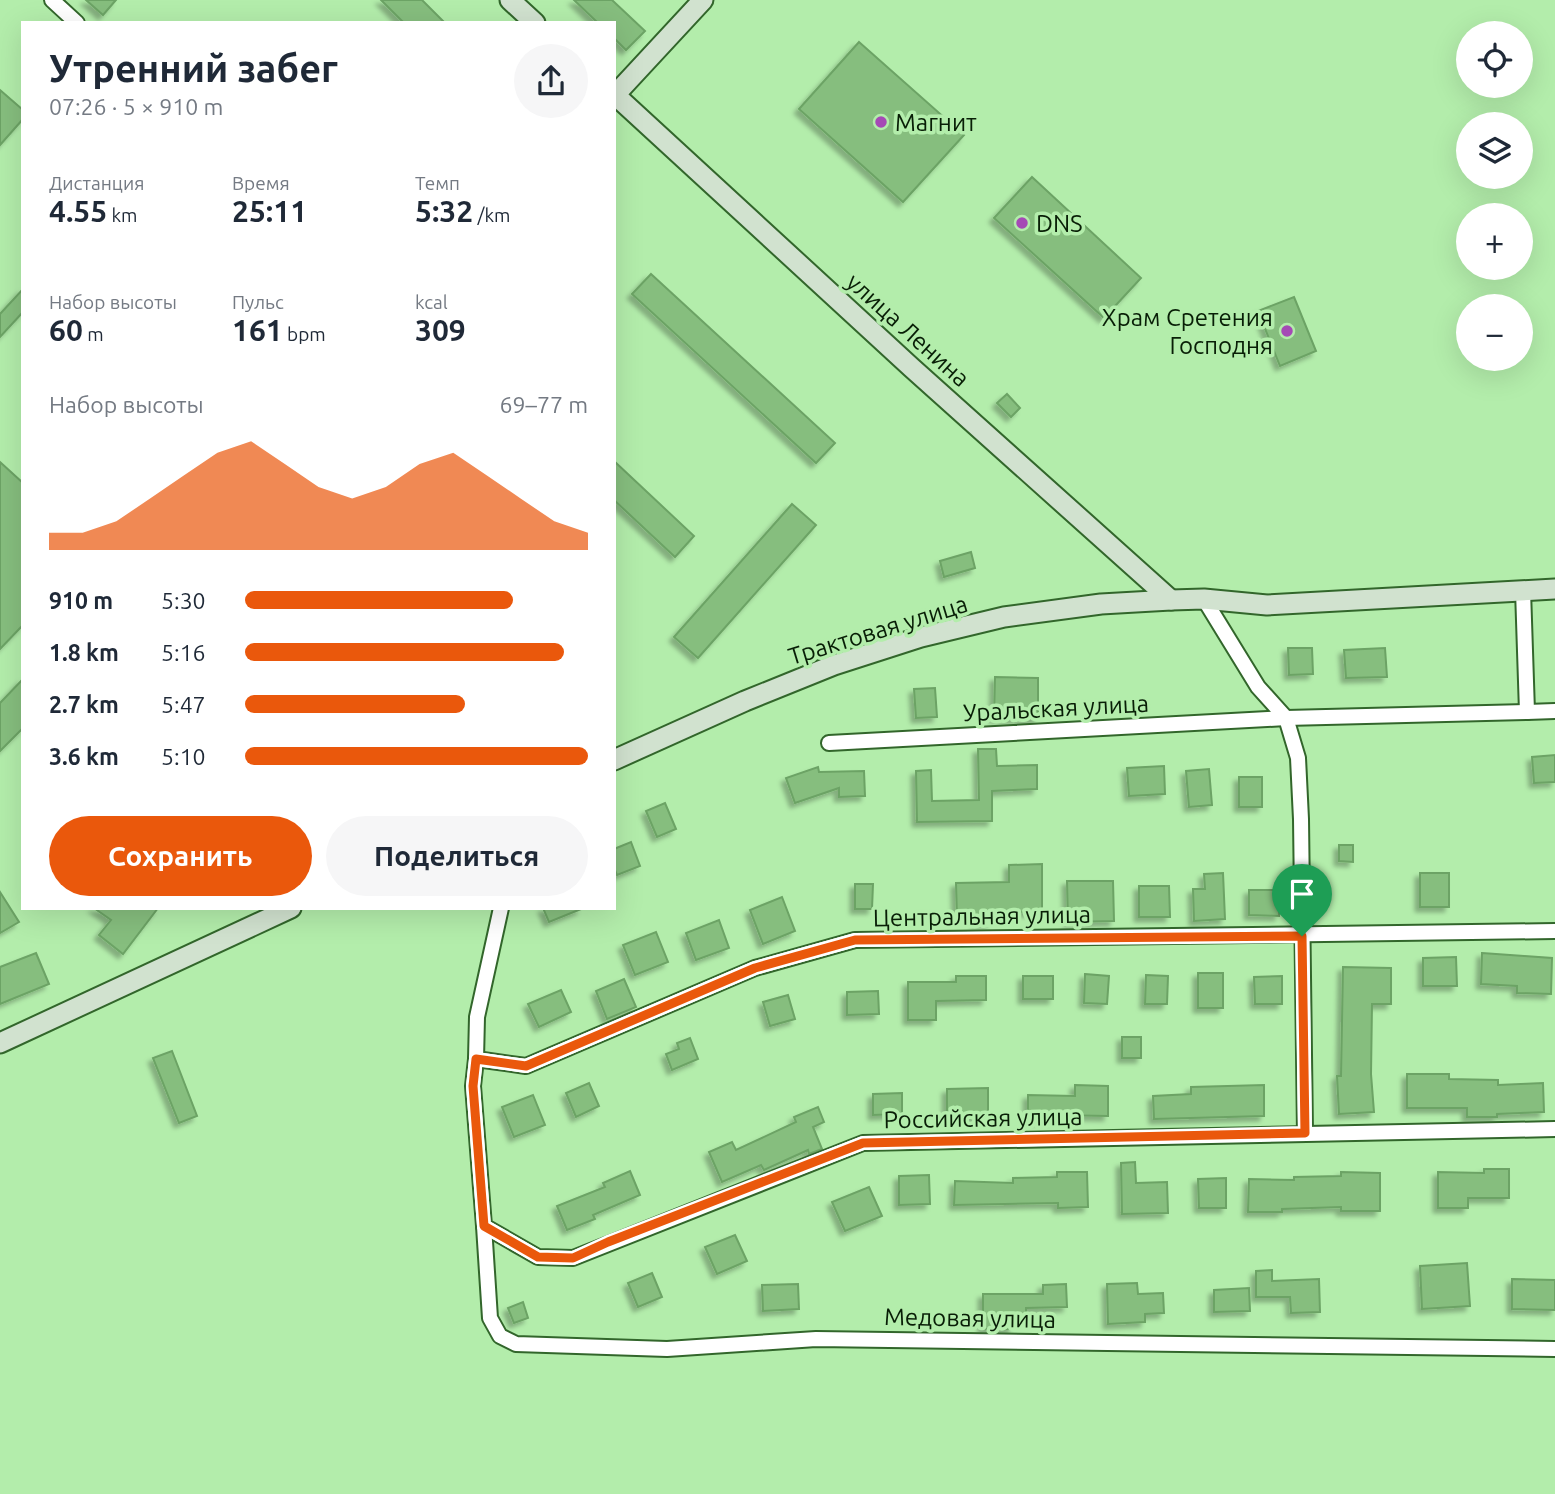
<!DOCTYPE html>
<html lang="ru">
<meta charset="utf-8">
<style>
body{margin:0;font-family:Ubuntu,sans-serif;background:#f6f6f7;color:#1f2937;height:100vh;display:flex;flex-direction:column;font-size:26px;white-space:nowrap}
*{box-sizing:border-box;margin:0}
p{font-size:23px;color:#747a83}
.icon{flex:none;width:38px;height:38px;fill:none;stroke:currentColor;stroke-width:2;stroke-linecap:round;stroke-linejoin:round}
.map{position:relative;flex:1;overflow:hidden}
.drawer{position:absolute;left:21px;top:21px;width:595px;height:889px;display:flex;flex-direction:column;background:#fff;border-radius:0px;box-shadow:0 7px 28px #0002}
.drawer>*{flex:none}
.tools{position:absolute;left:1456px;top:21px;display:grid;gap:14px}
.tools a{display:grid;place-items:center;width:77px;height:77px;border-radius:50%;background:#fff;box-shadow:0 7px 28px #0002;font-size:35px}
.pin{position:absolute;display:grid;place-items:center;width:60px;height:60px;color:#fff;margin:-72px -30px;border-radius:50% 50% 50% 0;rotate:-45deg;box-shadow:0 0 7px #0007}
.pin .icon{rotate:45deg}
.round{display:grid;place-items:center;flex:none;width:74px;height:74px;border-radius:37px;background:#f6f6f7}
.headline{display:flex;align-items:center;justify-content:space-between;height:119px;padding:0 28px}
h1{font-size:38px;font-weight:700;line-height:52px}
.stats{display:grid;grid-template-columns:repeat(3,1fr);gap:10px;height:119px;padding:7px 28px}
.stats div{display:grid;align-content:center}
.stats b{font-size:30px;font-weight:700}
.stats small{font-size:19px;font-weight:400}
.stats p{font-size:19px}
.chart{height:196px;padding:14px 28px}
.chart p{display:flex;justify-content:space-between}
.chart svg{width:100%;height:126px;margin-top:7px;fill:#ea580c;opacity:.7}
.primary-button{display:flex;gap:14px;margin-top:auto;padding:14px 28px}
.primary-button a{flex:1;height:80px;border-radius:42px;background:#ea580c;color:#fff;font-size:28px;font-weight:700;line-height:80px;text-align:center}
.primary-button a+a{background:#f6f6f7;color:#1f2937}
ul{padding:0 28px;list-style:none;font-size:23px}
li{display:grid;grid-template-columns:112px 84px 1fr;align-items:center;height:52px}
li i{height:18px;border-radius:9px;background:#ea580c}
.map>svg:first-child{display:block}
.building{fill:#86be7e;stroke:#6ca365;stroke-width:2;filter:url(#shadow)}
.lines{fill:none;stroke-linecap:round;stroke-linejoin:round}
.street-casing{stroke:#32662b;stroke-width:18}
.secondary-casing{stroke:#32662b;stroke-width:23}
.street{stroke:#fff;stroke-width:14}
.secondary{stroke:#d1e2cf;stroke-width:19}
.route-casing{stroke:#fff;stroke-width:14}
.route{stroke:#ea580c;stroke-width:9}
.poi-dot{fill:#a54ab5;stroke:#b3edab;stroke-width:2.5}
.labels{text-anchor:middle;dominant-baseline:central;stroke-width:7;stroke-linejoin:round;paint-order:stroke}
.poi-label{font-size:24px;fill:#081e06;stroke:#b3edab;text-anchor:start}
.street-label{font-size:24px;fill:#081e06;stroke:#b3edab}
</style>
<div class="map">
<svg width="1555" height="1494" viewBox="0 0 1555 1494">
<defs>
<filter id="shadow"><feDropShadow dx="-4.5" dy="4.5" stdDeviation="2" flood-color="#0004"/></filter>
</defs>
<rect width="100%" height="100%" fill="#b3edab"/>
<g class="building">
<polygon points="86,0 116,0 103,15"/>
<polygon points="381,0 422,0 445,23 404,23"/>
<polygon points="574,0 612,0 645,31 626,50 614,38 614,23 598,23"/>
<polygon points="859,42 964,135 903,202 799,109"/>
<polygon points="0,90 23,110 23,119 0,145"/>
<polygon points="1032,177 1141,278 1104,318 994,218"/>
<polygon points="651,274 835,443 816,463 632,294"/>
<polygon points="23,289 23,312 0,337 0,314"/>
<polygon points="1294,297 1316,351 1280,366 1258,311"/>
<polygon points="1007,394 1020,408 1011,417 997,403"/>
<polygon points="614,461 694,536 675,557 614,500"/>
<polygon points="0,462 23,483 23,625 0,649"/>
<polygon points="792,504 816,525 698,658 674,637"/>
<polygon points="971,552 975,568 944,577 940,561"/>
<polygon points="1288,648 1312,648 1313,674 1289,675"/>
<polygon points="1385,648 1387,677 1346,678 1344,650"/>
<polygon points="995,677 1038,678 1038,719 994,718"/>
<polygon points="23,679 23,728 0,751 0,703"/>
<polygon points="935,688 937,717 916,718 914,689"/>
<polygon points="978,749 996,749 997,766 1037,765 1037,789 992,791 992,821 917,822 916,771 931,770 932,801 979,800"/>
<polygon points="1555,755 1555,782 1534,783 1532,757"/>
<polygon points="1164,766 1165,794 1129,796 1127,768"/>
<polygon points="818,767 819,772 864,771 865,796 839,797 839,788 795,803 786,778"/>
<polygon points="1209,769 1212,805 1189,807 1186,771"/>
<rect x="1239" y="777" width="23" height="30"/>
<polygon points="665,803 676,829 657,837 646,811"/>
<polygon points="631,842 640,866 617,875 614,868 614,849"/>
<polygon points="1339,845 1353,845 1353,862 1339,861"/>
<polygon points="1042,864 1042,912 998,912 998,915 990,915 990,923 976,923 976,916 957,917 956,883 1009,882 1009,865"/>
<polygon points="1223,873 1225,919 1194,921 1193,889 1205,889 1204,874"/>
<rect x="1420" y="873" width="29" height="34"/>
<polygon points="1067,881 1113,881 1114,921 1068,922"/>
<polygon points="855,884 873,884 872,909 855,909"/>
<polygon points="1139,886 1169,886 1170,917 1139,917"/>
<polygon points="1249,890 1279,890 1279,916 1249,915"/>
<polygon points="0,892 19,922 0,933"/>
<polygon points="782,897 795,931 763,944 750,910"/>
<polygon points="94,908 158,908 123,954 99,935 111,920"/>
<polygon points="543,908 581,908 581,909 549,922"/>
<polygon points="719,920 729,948 696,960 686,933"/>
<polygon points="656,932 668,962 635,975 623,945"/>
<polygon points="36,953 49,984 0,1004 0,967"/>
<polygon points="1482,953 1552,958 1551,994 1517,993 1517,986 1481,984"/>
<polygon points="1456,957 1457,986 1423,986 1423,958"/>
<polygon points="1343,967 1391,968 1391,1004 1372,1004 1371,1074 1374,1112 1339,1114 1337,1076 1341,1076"/>
<rect x="1198" y="973" width="25" height="35"/>
<polygon points="1085,974 1109,976 1107,1004 1084,1003"/>
<polygon points="1146,975 1168,976 1167,1004 1145,1004"/>
<polygon points="956,976 986,976 986,1000 936,1001 936,1020 908,1020 908,982 956,982"/>
<rect x="1023" y="976" width="30" height="23"/>
<polygon points="1282,976 1282,1004 1255,1004 1254,977"/>
<polygon points="624,979 636,1007 607,1019 596,991"/>
<polygon points="561,990 571,1012 539,1027 528,1004"/>
<polygon points="878,991 879,1014 847,1015 847,992"/>
<polygon points="788,995 795,1019 770,1026 763,1002"/>
<rect x="1122" y="1037" width="19" height="21"/>
<polygon points="690,1038 698,1059 672,1070 666,1054 679,1049 677,1043"/>
<polygon points="172,1051 197,1116 179,1123 153,1058"/>
<polygon points="1407,1074 1449,1074 1449,1079 1498,1080 1498,1085 1543,1083 1544,1112 1497,1114 1497,1117 1467,1117 1467,1108 1407,1108"/>
<polygon points="589,1083 599,1106 576,1117 566,1093"/>
<polygon points="1075,1085 1108,1086 1108,1116 1053,1115 1053,1120 1028,1120 1028,1095 1075,1096"/>
<polygon points="1264,1085 1264,1116 1154,1119 1153,1096 1191,1094 1191,1087"/>
<polygon points="988,1088 988,1117 947,1117 947,1089"/>
<polygon points="902,1093 902,1114 873,1115 873,1094"/>
<polygon points="533,1095 545,1125 514,1137 502,1107"/>
<polygon points="818,1107 824,1122 813,1127 822,1149 809,1154 808,1150 764,1170 761,1165 722,1182 709,1152 732,1142 736,1150 796,1122 794,1117"/>
<polygon points="1135,1162 1136,1183 1167,1182 1168,1213 1122,1214 1121,1163"/>
<polygon points="1484,1169 1509,1169 1509,1198 1468,1198 1468,1208 1438,1208 1438,1172 1484,1173"/>
<polygon points="630,1171 640,1195 593,1215 595,1219 567,1230 557,1206 605,1187 603,1183"/>
<polygon points="1057,1172 1087,1172 1088,1207 1058,1208 1058,1203 954,1205 955,1181 1013,1183 1013,1178 1057,1177"/>
<polygon points="1341,1172 1380,1173 1380,1211 1341,1211 1341,1207 1282,1209 1282,1212 1248,1212 1249,1179 1294,1180 1294,1177 1341,1176"/>
<polygon points="929,1175 930,1204 899,1205 899,1176"/>
<polygon points="1226,1178 1226,1208 1199,1208 1198,1179"/>
<polygon points="869,1187 882,1216 845,1231 832,1202"/>
<polygon points="735,1235 747,1261 717,1274 705,1247"/>
<polygon points="1467,1263 1470,1306 1422,1309 1420,1266"/>
<polygon points="1272,1270 1272,1281 1319,1279 1320,1312 1291,1313 1290,1297 1256,1297 1256,1271"/>
<polygon points="652,1273 662,1297 638,1307 628,1283"/>
<polygon points="1512,1279 1555,1280 1555,1310 1512,1309"/>
<polygon points="1137,1283 1138,1294 1163,1293 1164,1313 1145,1314 1145,1322 1108,1324 1107,1284"/>
<polygon points="798,1284 799,1309 763,1311 762,1285"/>
<polygon points="1066,1284 1067,1307 1026,1308 1026,1316 1012,1316 1013,1329 983,1329 983,1294 1043,1294 1043,1285"/>
<polygon points="1249,1288 1250,1311 1214,1312 1214,1290"/>
<polygon points="523,1302 528,1318 514,1323 508,1308"/>
</g>
<g class="lines">
<defs>
<g id="street">
<polyline points="52,0 77,23"/>
<polyline points="1523,590 1527,712 1555,711"/>
<polyline points="1204,599 1258,687 1286,718 1298,758 1301,819 1305,1133"/>
<polyline points="829,743 1286,718 1527,712"/>
<polyline points="501,908 477,1017 476,1059 473,1086 484,1226 538,1257 573,1258 863,1143 1555,1129"/>
<polyline points="476,1059 526,1066 755,968 855,940 1555,931"/>
<polyline points="484,1226 490,1318 500,1336 516,1344 667,1349 816,1339 1555,1349"/>
</g>
<g id="secondary">
<polyline points="510,0 535,23"/>
<polyline points="614,94 912,368 1171,600"/>
<polyline points="614,96 703,0"/>
<polyline points="614,760 745,701 834,665 921,637 1004,617 1101,604 1171,600 1204,599 1267,605 1555,589"/>
<polyline points="0,1043 291,908"/>
</g>
</defs>
<use href="#street" class="street-casing"/>
<use href="#secondary" class="secondary-casing"/>
<use href="#street" class="street"/>
<use href="#secondary" class="secondary"/>
</g>
<g class="lines">
<defs>
<polygon id="route" points="1302,936 1305,1133 863,1143 608,1242 573,1258 538,1257 484,1226 473,1086 476,1059 526,1066 755,968 855,940"/>
</defs>
<use href="#route" class="route-casing"/>
<use href="#route" class="route"/>
</g>
<g class="poi-dot">
<circle cx="881" cy="122" r="7"/>
<circle cx="1022" cy="223" r="7"/>
<circle cx="1287" cy="331" r="7"/>
</g>
<g class="labels">
<g class="poi-label">
<text x="895" y="122">Магнит</text>
<text x="1036" y="223">DNS</text>
<text x="1273" y="317" text-anchor="end">Храм Сретения<tspan x="1273" dy="28">Господня</tspan></text>
</g>
<g class="street-label">
<text transform="translate(908 330) rotate(42)">улица Ленина</text>
<text transform="translate(878 630) rotate(-17)">Трактовая улица</text>
<text transform="translate(1056 708) rotate(-3)">Уральская улица</text>
<text transform="translate(982 916) rotate(-1)">Центральная улица</text>
<text transform="translate(983 1118) rotate(-1)">Российская улица</text>
<text transform="translate(970 1318) rotate(1)">Медовая улица</text>
</g>
</g>
</svg>
<div class="tools">
<a><svg class="icon" aria-label="locate" viewBox="0 0 24 24"><circle cx="12" cy="12" r="6"/><path d="M12 2v4M12 18v4M2 12h4M18 12h4"/></svg></a>
<a><svg class="icon" aria-label="layers" viewBox="0 0 24 24"><path d="M12 4l9 5-9 5-9-5zM3 14l9 5 9-5"/></svg></a>
<a>+</a>
<a>−</a>
</div>
<div class="pin" style="left:1302px;top:936px;background:#1e9e55"><svg class="icon" aria-label="arrive" viewBox="0 0 24 24"><path d="M6 21V4h12l-3 4 3 4H6"/></svg></div>
<section class="drawer">
<div class="headline"><div><h1>Утренний забег</h1><p>07:26 · 5 × 910 m</p></div><a class="round"><svg class="icon" aria-label="share" viewBox="0 0 24 24"><path d="M12 15V3M7 8l5-5 5 5M5 13v7h14v-7"/></svg></a></div>
<div class="stats">
<div><p>Дистанция</p><b>4.55<small> km</small></b></div>
<div><p>Время</p><b>25:11</b></div>
<div><p>Темп</p><b>5:32<small> /km</small></b></div>
</div>
<div class="stats">
<div><p>Набор высоты</p><b>60<small> m</small></b></div>
<div><p>Пульс</p><b>161<small> bpm</small></b></div>
<div><p>kcal</p><b>309</b></div>
</div>
<div class="chart"><p><span>Набор высоты</span>69–77 m</p>
<svg viewBox="0 0 160 44" preserveAspectRatio="none"><path d="M0 44V38L10 38L20 34L30 26L40 18L50 10L60 6L70 14L80 22L90 26L100 22L110 14L120 10L130 18L140 26L150 34L160 38V44z"/></svg>
</div>
<ul>
<li><b>910 m</b>5:30<i style="width:78%"></i></li>
<li><b>1.8 km</b>5:16<i style="width:93%"></i></li>
<li><b>2.7 km</b>5:47<i style="width:64%"></i></li>
<li><b>3.6 km</b>5:10<i style="width:100%"></i></li>
</ul>
<div class="primary-button"><a>Сохранить</a><a>Поделиться</a></div>
</section>
</div>
